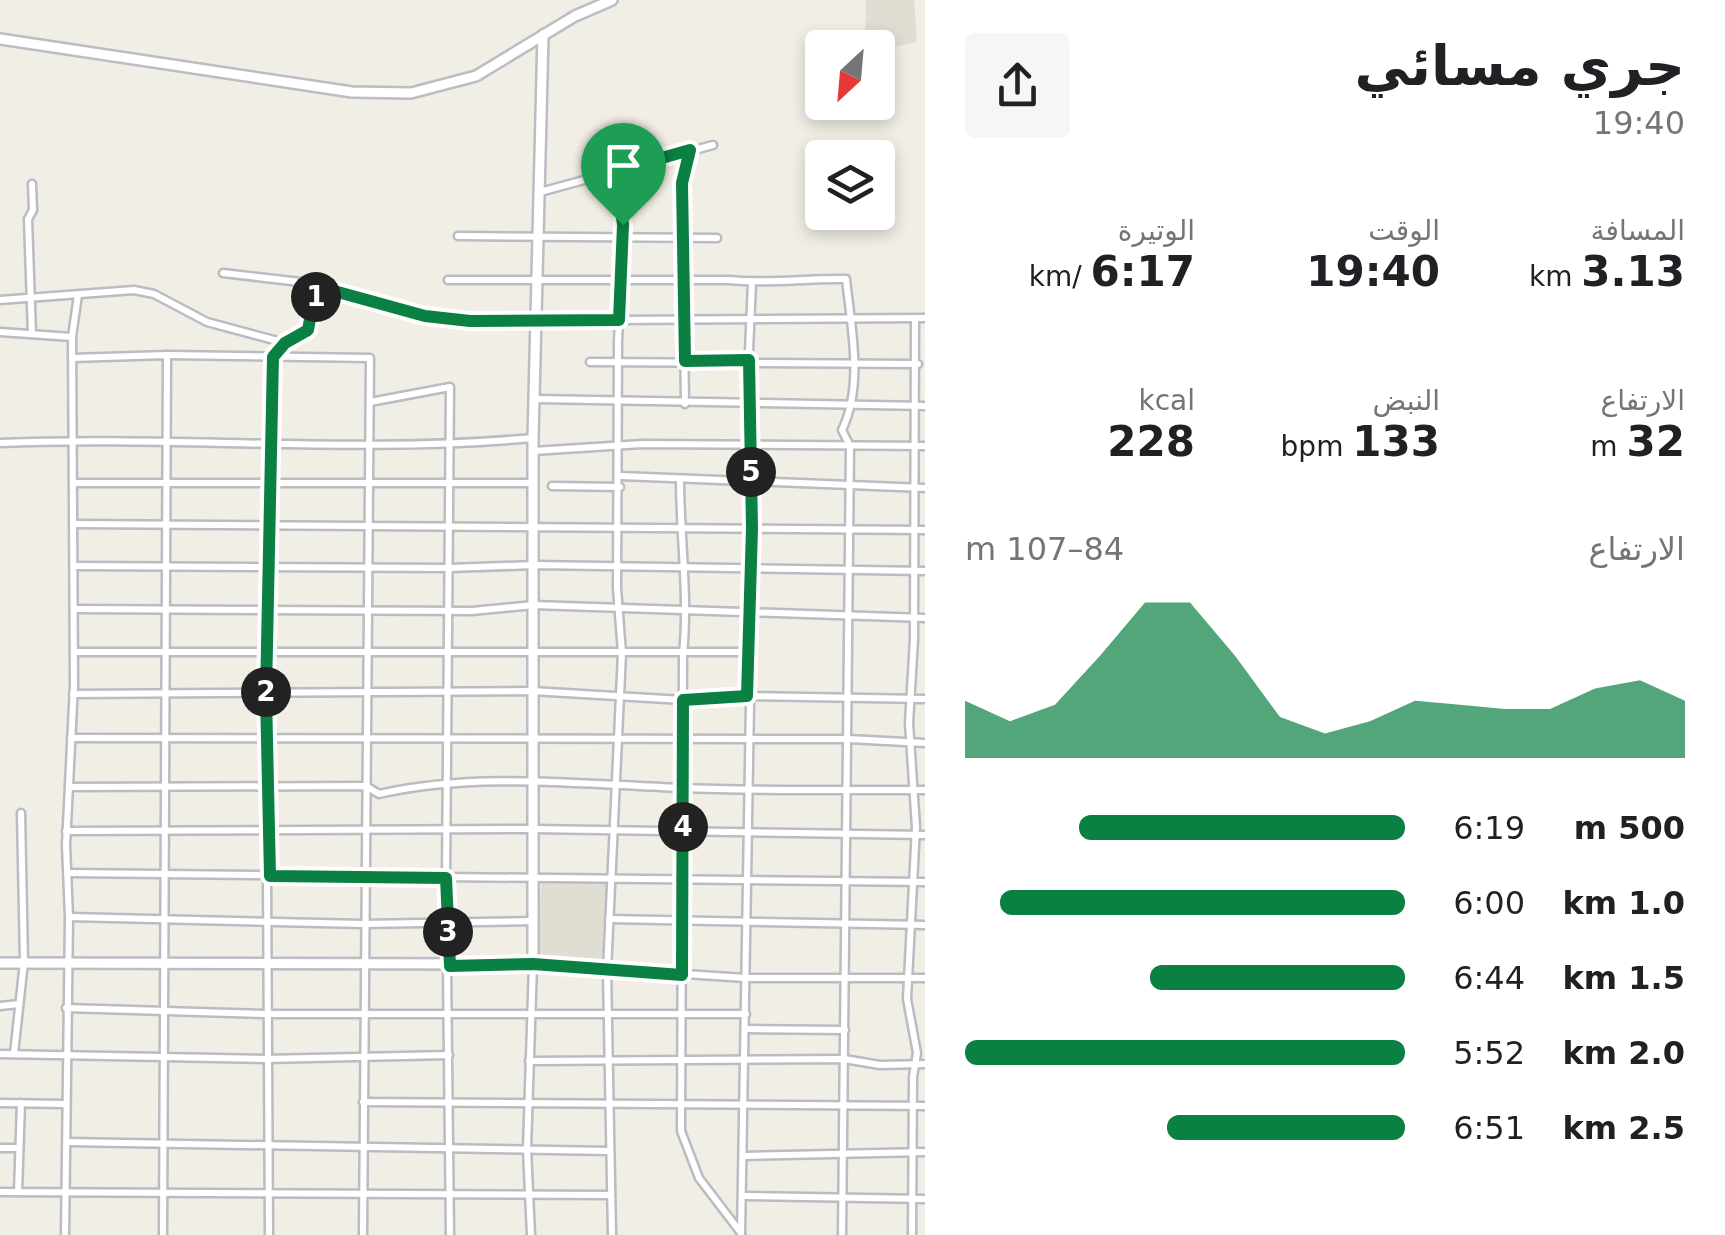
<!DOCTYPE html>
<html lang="ar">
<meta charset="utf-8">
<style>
body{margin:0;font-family:"DejaVu Sans","Noto Sans Arabic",sans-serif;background:#f6f6f6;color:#202124;direction:rtl;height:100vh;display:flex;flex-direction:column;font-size:38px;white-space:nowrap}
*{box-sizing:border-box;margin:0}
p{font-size:32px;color:#757577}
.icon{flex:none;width:55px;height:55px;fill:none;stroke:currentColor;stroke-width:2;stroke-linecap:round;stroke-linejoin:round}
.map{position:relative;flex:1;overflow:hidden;direction:ltr}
.details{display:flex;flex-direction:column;background:#fff;width:800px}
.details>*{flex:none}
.needle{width:65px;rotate:206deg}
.buttons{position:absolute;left:805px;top:30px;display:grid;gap:20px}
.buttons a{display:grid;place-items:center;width:90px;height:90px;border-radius:10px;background:#fff;box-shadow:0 5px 15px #0003;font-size:50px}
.pin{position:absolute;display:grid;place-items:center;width:85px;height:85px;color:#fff;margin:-102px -42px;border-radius:50% 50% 50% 0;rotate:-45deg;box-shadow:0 0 10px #0007}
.pin .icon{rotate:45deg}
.km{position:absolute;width:50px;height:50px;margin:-25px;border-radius:50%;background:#222;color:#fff;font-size:28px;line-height:50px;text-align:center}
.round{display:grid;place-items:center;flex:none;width:105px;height:105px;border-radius:10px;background:#f6f6f6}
.overview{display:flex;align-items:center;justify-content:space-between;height:170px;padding:0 40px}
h1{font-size:55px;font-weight:600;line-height:75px}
.figures{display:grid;grid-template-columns:repeat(3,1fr);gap:15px;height:170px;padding:10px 40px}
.figures div{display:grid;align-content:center}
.figures b{font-size:42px;font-weight:600}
.figures small{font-size:28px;font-weight:400}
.figures p{font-size:28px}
.chart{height:280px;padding:20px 40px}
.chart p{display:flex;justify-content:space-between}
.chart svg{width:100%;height:180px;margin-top:10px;fill:#0b8043;opacity:.7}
ul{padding:0 40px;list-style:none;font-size:32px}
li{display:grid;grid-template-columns:160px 120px 1fr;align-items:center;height:75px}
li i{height:25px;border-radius:12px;background:#0b8043}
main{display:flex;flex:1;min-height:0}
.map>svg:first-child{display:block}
.education{fill:#e0ded3}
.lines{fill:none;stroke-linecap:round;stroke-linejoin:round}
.street-casing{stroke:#b9bcc1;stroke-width:11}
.secondary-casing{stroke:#babdc3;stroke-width:14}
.street{stroke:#fff;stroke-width:6}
.secondary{stroke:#fff;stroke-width:9}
.route-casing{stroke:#fff;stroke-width:20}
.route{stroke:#0b8043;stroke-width:12}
</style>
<main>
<section class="details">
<div class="overview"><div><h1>جري مسائي</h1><p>19:40</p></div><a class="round"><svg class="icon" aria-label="share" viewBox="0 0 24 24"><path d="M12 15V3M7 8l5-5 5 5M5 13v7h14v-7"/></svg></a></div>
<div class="figures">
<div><p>المسافة</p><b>3.13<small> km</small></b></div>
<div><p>الوقت</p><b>19:40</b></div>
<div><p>الوتيرة</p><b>6:17<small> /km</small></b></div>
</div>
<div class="figures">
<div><p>الارتفاع</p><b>32<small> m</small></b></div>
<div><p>النبض</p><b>133<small> bpm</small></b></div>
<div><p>kcal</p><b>228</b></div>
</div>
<div class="chart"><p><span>الارتفاع</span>84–107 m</p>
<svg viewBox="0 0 160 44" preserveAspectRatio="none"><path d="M0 44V30L10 35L20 31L30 19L40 6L50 6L60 19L70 34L80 38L90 35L100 30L110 31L120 32L130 32L140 27L150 25L160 30V44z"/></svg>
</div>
<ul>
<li><b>500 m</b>6:19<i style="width:74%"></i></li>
<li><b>1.0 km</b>6:00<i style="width:92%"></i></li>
<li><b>1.5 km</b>6:44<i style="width:58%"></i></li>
<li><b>2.0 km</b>5:52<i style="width:100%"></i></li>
<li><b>2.5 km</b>6:51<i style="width:54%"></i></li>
</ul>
</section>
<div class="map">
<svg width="925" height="1235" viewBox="0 0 925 1235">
<rect width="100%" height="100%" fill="#f0eee5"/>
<g class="education">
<polygon points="866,0 914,0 917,42 878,50 865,47"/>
<polygon points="541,880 608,884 605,963 539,960"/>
</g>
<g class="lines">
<defs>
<g id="street">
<polyline points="32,184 33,210 28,219 32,334"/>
<polyline points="540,192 713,145"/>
<polyline points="458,236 717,238"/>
<polyline points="223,273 326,285 425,316 470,321 925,318"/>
<path d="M 448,280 L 729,280 C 769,284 806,278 846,279 C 851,327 864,384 842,430 L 850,446 L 842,1235"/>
<polyline points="0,300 134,290 154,294 207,322 285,343"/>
<polyline points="0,332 72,337 74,685 66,845 69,917 65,1235"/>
<polyline points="72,337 78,295"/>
<polyline points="167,355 370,358 363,1235"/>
<polyline points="72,358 167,355 163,1235"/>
<polyline points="590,362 918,364"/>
<polyline points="536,399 925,406"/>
<polyline points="370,402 450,387 446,878 450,1235"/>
<polyline points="685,404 682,183 690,150"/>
<path d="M 0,443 C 177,436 356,454 533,438"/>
<polyline points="533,451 642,444 925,446"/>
<polyline points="621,476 925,488"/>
<path d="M 680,479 C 680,537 689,597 683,654 L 681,1131 L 699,1178 L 741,1233"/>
<polyline points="74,483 533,483"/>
<polyline points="552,486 620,487"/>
<polyline points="74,524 925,530"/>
<polyline points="74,566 449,568 535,565 925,571"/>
<polyline points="74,609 472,611 534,605 925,618"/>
<polyline points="74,652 748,652"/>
<polyline points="73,694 532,691 683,700 747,696 925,699"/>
<polyline points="71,738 848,739 925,743"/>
<path d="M 69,787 L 366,786 L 379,794 C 472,772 584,784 679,788 C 761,791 843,790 925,790"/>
<polyline points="66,831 533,829 925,835"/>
<polyline points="68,873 925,882"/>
<polyline points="70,917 363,924 533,921"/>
<polyline points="609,919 925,925"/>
<polyline points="0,1006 19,1004"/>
<polyline points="66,1008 266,1014 746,1014"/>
<polyline points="746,1029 845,1030"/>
<polyline points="0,1054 265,1059 449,1055"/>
<polyline points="14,1054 24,962 21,813"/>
<polyline points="529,1061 844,1059 880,1065 925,1064"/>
<polyline points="363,1102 925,1106"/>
<polyline points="0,1103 66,1104"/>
<polyline points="67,1142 609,1151"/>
<polyline points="0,1148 18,1148"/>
<polyline points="744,1156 925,1152"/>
<polyline points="0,1192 610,1195"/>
<polyline points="18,1192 21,1103"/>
<polyline points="744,1196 925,1199"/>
<polyline points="269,1235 266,693 273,357 285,343 309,330 316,286"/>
<polyline points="531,1235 527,1149 533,964 746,978 925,978"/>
<polyline points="612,1235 607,971 622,653 617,588 618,342 623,225 616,171"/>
<polyline points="741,1235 753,527 748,374 752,282"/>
<polyline points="912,1235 913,1077 917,1053 907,999 916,827 909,723 914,639 915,320"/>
</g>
<g id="secondary">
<polyline points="0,39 352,92 411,93 476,76 575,16 612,0"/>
<polyline points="0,963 533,964 533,438 543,35"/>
</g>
</defs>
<use href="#street" class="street-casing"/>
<use href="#secondary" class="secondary-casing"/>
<use href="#street" class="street"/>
<use href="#secondary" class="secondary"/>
</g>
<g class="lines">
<defs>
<polygon id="route" points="690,150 682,183 685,361 749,360 752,528 747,696 683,700 682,975 533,964 450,966 446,878 270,876 266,694 273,357 285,343 308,330 316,286 425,316 470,321 619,320 623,225 616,171"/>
</defs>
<use href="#route" class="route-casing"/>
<use href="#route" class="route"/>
</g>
</svg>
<div class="buttons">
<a><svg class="needle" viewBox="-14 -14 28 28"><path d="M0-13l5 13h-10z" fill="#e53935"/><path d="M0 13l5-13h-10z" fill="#757577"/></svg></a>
<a><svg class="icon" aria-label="layers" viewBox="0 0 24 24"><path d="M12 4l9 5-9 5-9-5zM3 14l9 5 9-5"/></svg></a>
</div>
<div class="pin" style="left:623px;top:225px;background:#1e9e55"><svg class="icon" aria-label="arrive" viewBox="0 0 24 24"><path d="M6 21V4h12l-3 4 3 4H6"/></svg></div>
<b class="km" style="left:316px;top:297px">1</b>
<b class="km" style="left:266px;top:692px">2</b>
<b class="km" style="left:448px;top:932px">3</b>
<b class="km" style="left:683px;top:827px">4</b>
<b class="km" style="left:751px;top:472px">5</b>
</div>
</main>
